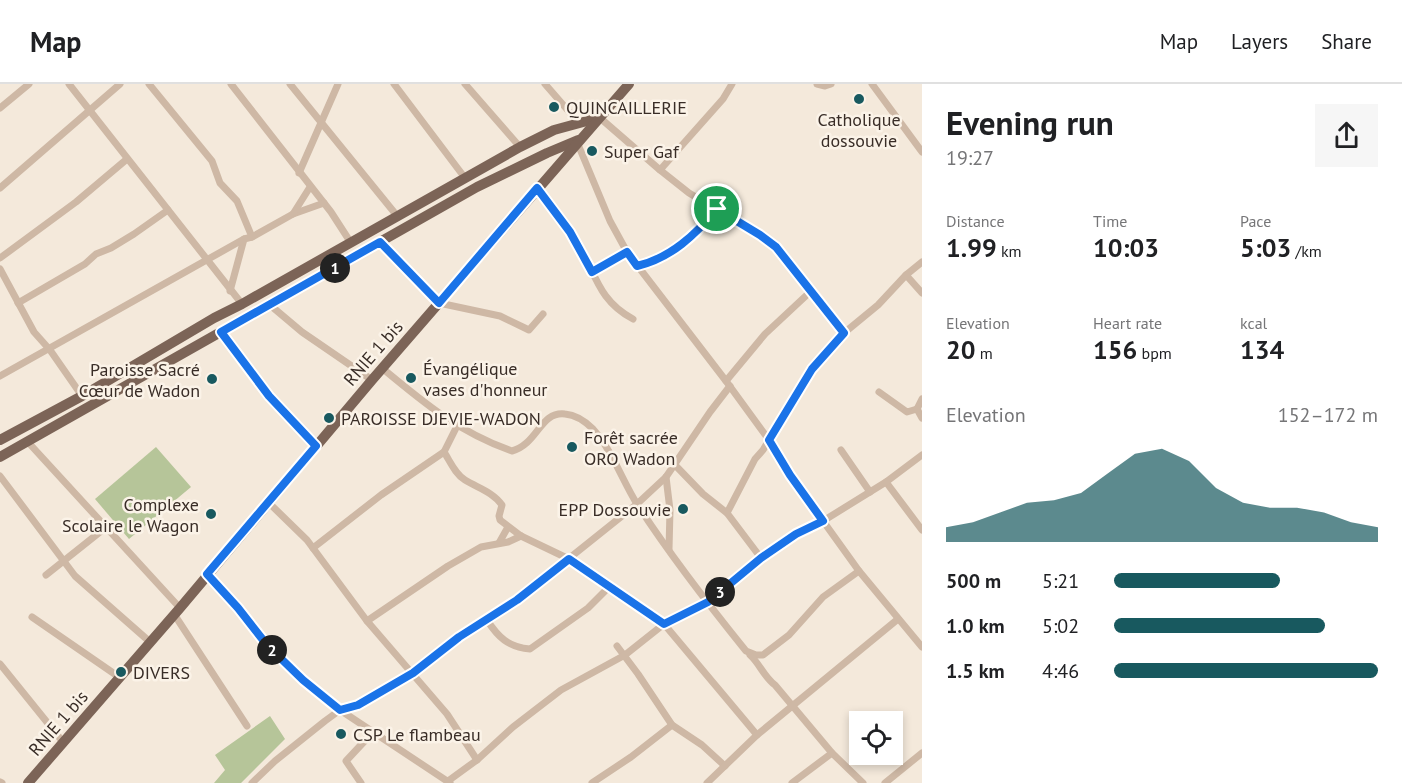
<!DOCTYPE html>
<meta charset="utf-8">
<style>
body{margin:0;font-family:"PT Sans",sans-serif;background:#f6f6f6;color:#202124;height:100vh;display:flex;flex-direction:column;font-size:22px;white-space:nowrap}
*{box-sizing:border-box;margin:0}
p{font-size:20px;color:#757577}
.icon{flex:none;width:33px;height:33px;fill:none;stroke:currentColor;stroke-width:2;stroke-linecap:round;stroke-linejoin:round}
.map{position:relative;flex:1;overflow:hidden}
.details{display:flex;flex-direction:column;background:#fff;width:480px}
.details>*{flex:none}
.fabs{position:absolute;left:849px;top:627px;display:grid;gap:12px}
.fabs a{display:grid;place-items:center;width:54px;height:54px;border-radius:0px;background:#fff;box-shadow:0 3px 9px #0003;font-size:30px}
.pin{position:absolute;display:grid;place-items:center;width:51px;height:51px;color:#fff;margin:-26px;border:3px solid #fff;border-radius:50%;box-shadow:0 2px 6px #0007}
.km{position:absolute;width:30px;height:30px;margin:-15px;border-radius:50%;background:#222;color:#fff;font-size:16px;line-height:30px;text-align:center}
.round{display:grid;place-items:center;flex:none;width:63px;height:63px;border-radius:0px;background:#f6f6f6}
.summary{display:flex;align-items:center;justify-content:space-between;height:102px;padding:0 24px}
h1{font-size:33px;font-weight:700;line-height:45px}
.stats{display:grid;grid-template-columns:repeat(3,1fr);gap:9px;height:102px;padding:6px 24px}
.stats div{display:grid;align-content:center}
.stats b{font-size:26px;font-weight:700}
.stats small{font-size:16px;font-weight:400}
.stats p{font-size:16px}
.chart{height:168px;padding:12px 24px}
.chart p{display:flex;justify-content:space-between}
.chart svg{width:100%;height:108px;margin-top:6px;fill:#18595f;opacity:.7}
ul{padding:0 24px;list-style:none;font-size:20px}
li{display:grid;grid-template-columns:96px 72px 1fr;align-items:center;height:45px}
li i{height:15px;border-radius:8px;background:#18595f}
header{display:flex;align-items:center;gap:36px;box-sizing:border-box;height:84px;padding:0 30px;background:#fff;border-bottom:2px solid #e0e0e0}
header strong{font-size:28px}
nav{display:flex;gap:33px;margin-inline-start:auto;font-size:21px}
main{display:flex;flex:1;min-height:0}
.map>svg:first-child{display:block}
.green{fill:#b6c599}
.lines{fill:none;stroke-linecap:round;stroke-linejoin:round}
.street{stroke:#ceb8a5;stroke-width:7}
.primary{stroke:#7c6457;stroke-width:10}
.route-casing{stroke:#fff;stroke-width:12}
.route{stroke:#1a73e8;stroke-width:8}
.poi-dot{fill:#18595f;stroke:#fbf3e8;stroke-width:2}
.labels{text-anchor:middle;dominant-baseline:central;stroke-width:5;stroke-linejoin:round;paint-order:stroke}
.poi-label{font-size:18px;fill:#392d27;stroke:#fbf3e8;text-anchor:start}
.street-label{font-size:18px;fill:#392d27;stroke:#fbf3e8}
</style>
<header>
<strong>Map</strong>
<nav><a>Map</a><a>Layers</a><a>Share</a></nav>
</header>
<main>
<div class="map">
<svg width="922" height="699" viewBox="0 0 922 699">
<rect width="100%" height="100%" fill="#f4e9db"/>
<g class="green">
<polygon points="156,363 191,403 129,455 95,415"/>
<polygon points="270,632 285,655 241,699 214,699 225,686 215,671"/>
</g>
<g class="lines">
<g class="street">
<polyline points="69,0 242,220"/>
<polyline points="149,0 212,77 220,99 237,117 252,153"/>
<polyline points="231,0 331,128 351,159"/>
<polyline points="290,0 398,133"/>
<polyline points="394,0 465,94"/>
<polyline points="465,0 520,63"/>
<polyline points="545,0 578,38"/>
<polyline points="817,0 825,2 831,0"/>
<polyline points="872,0 922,68"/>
<polyline points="0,24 29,0"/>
<polyline points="599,33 660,86 689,109 769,157 791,180 810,208 844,249"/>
<polyline points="577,58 610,137 627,168 726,297 769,356 790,391 859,487 922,563"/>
<polyline points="660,86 723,15 732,0"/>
<polyline points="299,89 338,0"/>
<polyline points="0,104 120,0"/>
<path d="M 537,104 C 553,122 567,141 579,161 C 596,191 599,217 633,235"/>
<polyline points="293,130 324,119"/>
<polyline points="380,158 439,219 500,232 529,246 543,230"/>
<polyline points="0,174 76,118 127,75"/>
<path d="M 637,182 C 671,174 695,151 717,125"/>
<polyline points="0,185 34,248 50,266 82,312"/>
<polyline points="593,188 627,168"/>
<polyline points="906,191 922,209"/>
<polyline points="230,207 244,155"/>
<polyline points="18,219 85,180 96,170 111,164 134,150 168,126"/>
<polyline points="270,221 302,248 372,296"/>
<polyline points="221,248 269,311 316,362"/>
<path d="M 382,284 C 424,319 460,349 512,367 C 538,360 540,327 565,330 C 577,331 585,337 593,345 C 612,366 622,396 637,420 C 670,471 708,520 746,567 L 756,571 L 763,571 L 789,551 L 823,513 L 859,487"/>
<polyline points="0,292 244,155 252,153 293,130 310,103"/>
<polyline points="726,297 765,250 810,208"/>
<polyline points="879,308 907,328 917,325"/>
<polyline points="922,315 917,325 922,334"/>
<polyline points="27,357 180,524"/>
<polyline points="841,366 870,408"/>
<path d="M 444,368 C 450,377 455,390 465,396 C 478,404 493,408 502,421 L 499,432 L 500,436 L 521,452 L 569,475 L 664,540 L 757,651"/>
<polyline points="675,381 703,410 727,429 761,474"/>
<polyline points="0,392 75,492 150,558"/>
<polyline points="666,393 670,426 669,465"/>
<polyline points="886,398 922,446"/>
<polyline points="268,418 307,456 367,537 447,630 477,676"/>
<polyline points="727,429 755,375 763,366 804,298 823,271 844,249 878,221 906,191 922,178"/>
<polyline points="499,459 508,443"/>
<polyline points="313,464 381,411 444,368 457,342"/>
<polyline points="207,490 238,523 267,561 303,596 340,626 450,699"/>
<polyline points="46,491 105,444"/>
<polyline points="174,530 247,642"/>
<polyline points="32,533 119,593"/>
<path d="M 487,536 C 498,553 508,563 530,565 L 588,524 L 610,502"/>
<polyline points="367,537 448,482 481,463 508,458 521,452"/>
<polyline points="617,562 638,590 672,641 702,661 725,682"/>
<path d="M 750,571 C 760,580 764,593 775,601 L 832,669 L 863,699"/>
<polyline points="0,580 63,658"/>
<polyline points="448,697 477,676 513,643 561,606 625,571 664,540 708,518 761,474 788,455 823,437 886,398 922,371"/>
<polyline points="0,698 2,699"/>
<polyline points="252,699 275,677 325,637 340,626 358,621 413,589 459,553 517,516 637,420 666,393 710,328 730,302"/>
<polyline points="361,699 346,677 374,647"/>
<polyline points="592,699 631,673 672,641"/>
<polyline points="707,699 757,651 898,535"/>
<polyline points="792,699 832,669"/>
<polyline points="885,699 922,669"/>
</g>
<g class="primary">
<polyline points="0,356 82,312 214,234 242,220 520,63 554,46 598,34"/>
<polyline points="0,373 477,103 547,69 578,56"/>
<polyline points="28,699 180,524 372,296 629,0"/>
</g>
</g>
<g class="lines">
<defs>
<path id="route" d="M 537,104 L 570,148 L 592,188 L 627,168 L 637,182 C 671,174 695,151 717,125 L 760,151 L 776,163 L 844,249 L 812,285 L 769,356 L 790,391 L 823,437 L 796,450 L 761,474 L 708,518 L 664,540 L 569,475 L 517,516 L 459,553 L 413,589 L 358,621 L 340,626 L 303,596 L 267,561 L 238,524 L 207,490 L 316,362 L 269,312 L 221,248 L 380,158 L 439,219 Z"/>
</defs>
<use href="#route" class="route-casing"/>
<use href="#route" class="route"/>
</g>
<g class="poi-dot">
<circle cx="859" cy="15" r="6"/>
<circle cx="554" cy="23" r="6"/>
<circle cx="592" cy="67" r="6"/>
<circle cx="411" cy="294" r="6"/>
<circle cx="212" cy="295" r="6"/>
<circle cx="329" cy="334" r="6"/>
<circle cx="572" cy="363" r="6"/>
<circle cx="683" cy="425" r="6"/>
<circle cx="211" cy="430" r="6"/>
<circle cx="121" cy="588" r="6"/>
<circle cx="341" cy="650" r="6"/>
</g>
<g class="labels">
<g class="poi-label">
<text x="566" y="23">QUINCAILLERIE</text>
<text x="859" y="35" text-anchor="middle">Catholique<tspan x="859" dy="21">dossouvie</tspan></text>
<text x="604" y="67">Super Gaf</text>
<text x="423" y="284">Évangélique<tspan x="423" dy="21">vases d'honneur</tspan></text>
<text x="200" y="285" text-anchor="end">Paroisse Sacré<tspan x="200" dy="21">Cœur de Wadon</tspan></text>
<text x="341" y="334">PAROISSE DJEVIE-WADON</text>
<text x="584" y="353">Forêt sacrée<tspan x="584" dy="21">ORO Wadon</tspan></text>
<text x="199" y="420" text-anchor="end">Complexe<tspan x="199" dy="21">Scolaire le Wagon</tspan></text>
<text x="671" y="425" text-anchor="end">EPP Dossouvie</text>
<text x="133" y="588">DIVERS</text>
<text x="353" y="650">CSP Le flambeau</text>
</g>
<g class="street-label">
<text transform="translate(373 269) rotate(-49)">RNIE 1 bis</text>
<text transform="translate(58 639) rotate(-49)">RNIE 1 bis</text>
</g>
</g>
</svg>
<div class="fabs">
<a><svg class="icon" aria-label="locate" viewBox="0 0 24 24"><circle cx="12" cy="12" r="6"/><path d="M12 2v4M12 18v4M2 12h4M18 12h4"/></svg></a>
</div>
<div class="pin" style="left:717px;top:125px;background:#1e9e55"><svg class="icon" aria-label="arrive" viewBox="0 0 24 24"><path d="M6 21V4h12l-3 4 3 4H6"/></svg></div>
<b class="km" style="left:335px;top:184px">1</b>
<b class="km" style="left:272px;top:566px">2</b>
<b class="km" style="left:720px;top:508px">3</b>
</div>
<section class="details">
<div class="summary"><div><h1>Evening run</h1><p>19:27</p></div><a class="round"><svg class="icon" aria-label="share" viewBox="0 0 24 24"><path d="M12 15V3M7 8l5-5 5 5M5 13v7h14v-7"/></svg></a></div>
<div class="stats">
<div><p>Distance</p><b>1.99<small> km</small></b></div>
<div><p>Time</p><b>10:03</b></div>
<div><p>Pace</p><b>5:03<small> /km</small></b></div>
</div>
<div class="stats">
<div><p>Elevation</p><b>20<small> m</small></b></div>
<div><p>Heart rate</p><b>156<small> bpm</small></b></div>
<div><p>kcal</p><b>134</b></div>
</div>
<div class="chart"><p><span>Elevation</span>152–172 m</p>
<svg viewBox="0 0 160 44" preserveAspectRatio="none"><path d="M0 44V38L10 36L20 32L30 28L40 27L50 24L60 16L70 8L80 6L90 11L100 22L110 28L120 30L130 30L140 32L150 36L160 38V44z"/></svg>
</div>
<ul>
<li><b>500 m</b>5:21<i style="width:63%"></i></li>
<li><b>1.0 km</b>5:02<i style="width:80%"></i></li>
<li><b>1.5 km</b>4:46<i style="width:100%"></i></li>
</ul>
</section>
</main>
